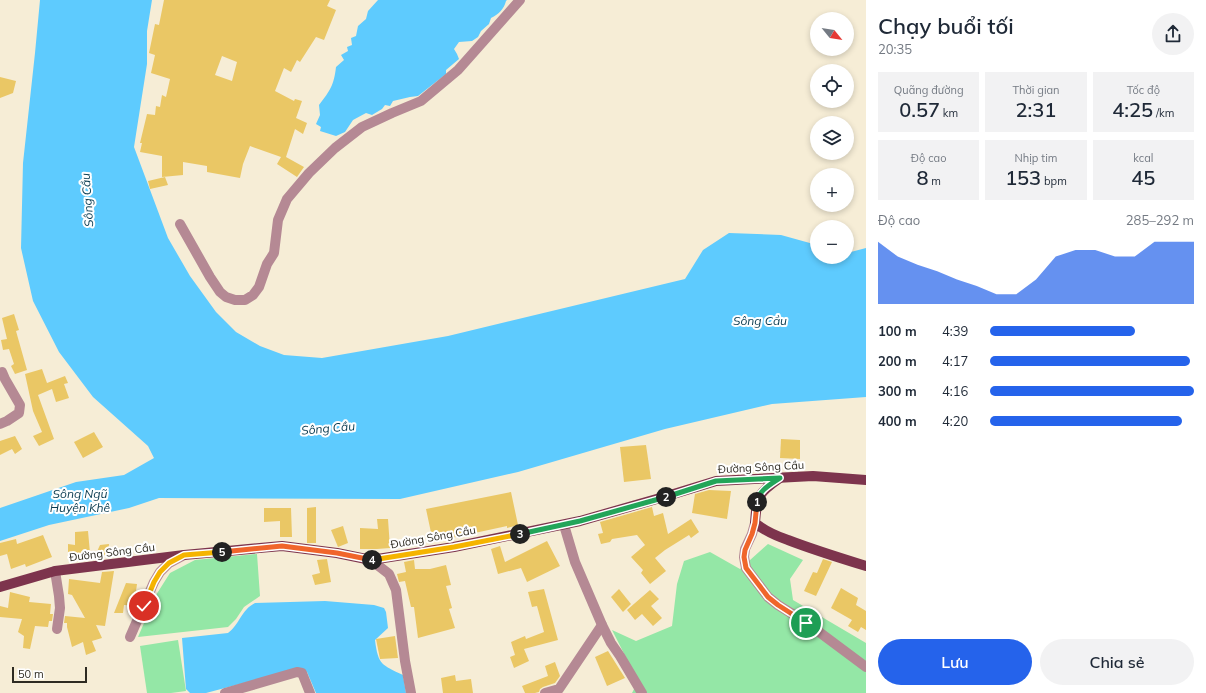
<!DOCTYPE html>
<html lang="vi">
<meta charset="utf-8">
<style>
body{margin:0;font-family:Mulish,sans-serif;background:#f2f2f3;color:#1f2937;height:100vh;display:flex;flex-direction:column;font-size:15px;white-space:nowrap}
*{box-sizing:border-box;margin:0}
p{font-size:13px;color:#747a83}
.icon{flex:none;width:22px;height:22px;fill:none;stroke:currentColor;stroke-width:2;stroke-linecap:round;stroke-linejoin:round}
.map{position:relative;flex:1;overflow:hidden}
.details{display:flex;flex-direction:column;background:#fff;width:340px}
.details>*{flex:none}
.needle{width:26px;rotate:120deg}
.controls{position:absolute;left:810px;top:12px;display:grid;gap:8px}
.controls a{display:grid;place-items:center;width:44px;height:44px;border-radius:50%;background:#fff;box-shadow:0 2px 6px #0003;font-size:20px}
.scale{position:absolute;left:12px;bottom:10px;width:75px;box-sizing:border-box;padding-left:4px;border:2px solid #2e2b22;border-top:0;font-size:11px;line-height:14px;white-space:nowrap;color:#2e2b22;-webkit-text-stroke:3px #fff;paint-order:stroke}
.pin{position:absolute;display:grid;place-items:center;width:34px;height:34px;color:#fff;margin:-17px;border:2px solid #fff;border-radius:50%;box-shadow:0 1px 4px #0007}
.km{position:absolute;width:20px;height:20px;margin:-10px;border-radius:50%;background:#222;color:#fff;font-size:11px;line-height:20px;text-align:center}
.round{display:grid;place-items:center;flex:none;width:42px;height:42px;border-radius:21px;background:#f2f2f3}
.overview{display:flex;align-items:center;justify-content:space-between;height:68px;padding:0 12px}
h1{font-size:22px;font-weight:600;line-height:30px}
.stats{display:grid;grid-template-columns:repeat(3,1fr);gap:6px;height:68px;padding:4px 12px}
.stats div{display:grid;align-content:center;border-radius:0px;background:#f2f2f3;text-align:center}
.stats b{font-size:20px;font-weight:600}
.stats small{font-size:11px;font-weight:400}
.stats p{font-size:11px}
.chart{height:112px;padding:8px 12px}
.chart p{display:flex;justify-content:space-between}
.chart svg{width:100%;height:72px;margin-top:4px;fill:#2563eb;opacity:.7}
.action{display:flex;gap:8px;margin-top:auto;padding:8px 12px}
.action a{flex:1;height:46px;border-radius:24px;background:#2563eb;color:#fff;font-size:16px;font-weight:600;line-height:46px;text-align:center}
.action a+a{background:#f2f2f3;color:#1f2937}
ul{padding:0 12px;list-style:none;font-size:13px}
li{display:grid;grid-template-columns:64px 48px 1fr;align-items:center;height:30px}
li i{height:10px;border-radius:5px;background:#2563eb}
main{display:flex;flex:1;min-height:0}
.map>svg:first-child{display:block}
.green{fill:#94e7a6}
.water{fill:#5ecbfe}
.building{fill:#eac765;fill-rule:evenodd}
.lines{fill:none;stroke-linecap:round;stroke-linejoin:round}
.minor{stroke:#b58994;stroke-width:10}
.major{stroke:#7d344d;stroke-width:10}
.split-1-casing{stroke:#fff;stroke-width:8}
.split-2-casing{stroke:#fff;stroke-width:8}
.split-3-casing{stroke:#fff;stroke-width:8}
.split-4-casing{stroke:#fff;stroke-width:8}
.split-5-casing{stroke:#fff;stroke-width:8}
.split-6-casing{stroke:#fff;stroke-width:8}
.split-1{stroke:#f0652b;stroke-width:5}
.split-2{stroke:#22a559;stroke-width:5}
.split-3{stroke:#22a559;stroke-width:5}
.split-4{stroke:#f5b400;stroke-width:5}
.split-5{stroke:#f0652b;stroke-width:5}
.split-6{stroke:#f5b400;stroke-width:5}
.labels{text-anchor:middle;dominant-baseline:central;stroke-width:4;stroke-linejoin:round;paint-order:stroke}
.street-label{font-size:11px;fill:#2e2b22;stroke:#fff}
.water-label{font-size:12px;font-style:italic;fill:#093a4f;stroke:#fff}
</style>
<main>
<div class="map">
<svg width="866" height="693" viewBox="0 0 866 693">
<rect width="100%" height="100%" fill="#f6edd6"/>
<g class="green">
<polygon points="768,544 803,560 790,579 793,600 866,643 866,693 632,693 638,681 612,630 636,641 672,626 677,584 684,561 710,552 740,569"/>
<polygon points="257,554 260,596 244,607 236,619 228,627 138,637 156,595 170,573 195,560"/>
<polygon points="178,640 186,691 171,693 147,693 140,646"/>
</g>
<g class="water">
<polygon points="40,0 152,0 147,31 147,64 134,147 168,238 190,276 216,312 236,332 260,346 284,355 322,358 448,336 685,279 703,250 729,233 781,235 817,245 817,257 847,257 847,253 866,248 866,397 772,404 665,429 518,472 400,499 159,498 129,508 49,525 0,541 0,508 76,482 124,475 154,458 148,446 93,397 59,352 33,301 21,248 23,163 35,53"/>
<path d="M 378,0 L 507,0 L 506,1 C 504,9 499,14 491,18 L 489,24 L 481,31 L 478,37 L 472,41 L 459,42 L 454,49 L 457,54 L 459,59 L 446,70 L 446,74 L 418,96 L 410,97 L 393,101 L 390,106 L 385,105 L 382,109 L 372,115 L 366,113 L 353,120 L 345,132 L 336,136 L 320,131 L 321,127 L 316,124 L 320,115 L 319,105 C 330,91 334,85 336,67 L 344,60 L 341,55 L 348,51 L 347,47 L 352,45 L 351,38 L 356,36 L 358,26 L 366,19 L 368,11 Z"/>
<path d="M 325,601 L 374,605 L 384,608 L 386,612 L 388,628 L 375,640 C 378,665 382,665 403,675 L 406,693 L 316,693 L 307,672 L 297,669 L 206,693 L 190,693 L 186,689 L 182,638 L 228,633 C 240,624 241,610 255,603 Z"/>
</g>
<g class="building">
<path d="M 164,0 L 330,0 L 327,6 L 336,10 L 324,40 L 316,37 L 300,62 L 297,60 L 291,72 L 284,68 L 275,91 L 294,101 L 295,99 L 302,101 L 296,118 L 307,123 L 303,134 L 295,129 L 286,157 L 304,167 L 297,177 L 277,164 L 281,157 L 250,146 L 243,164 L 240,178 L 207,172 L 207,166 L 183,162 L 183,175 L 162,177 L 162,156 L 140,152 L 142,143 L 140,143 L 147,114 L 155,115 L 156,106 L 160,107 L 162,95 L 166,97 L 170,79 L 151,73 L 155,55 L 149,53 L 155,24 L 159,25 ZM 222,56 L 237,62 L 232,81 L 215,75 Z"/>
<polygon points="0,77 16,81 13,93 0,98"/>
<polygon points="165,177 168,185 150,189 148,181"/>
<polygon points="14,314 19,330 16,331 27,370 15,374 11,366 14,364 9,349 3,350 1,340 7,339 2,318"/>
<polygon points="42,369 47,383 65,376 68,383 64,384 69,398 56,402 52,389 38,395 54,439 39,446 33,436 42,432 33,411 25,374"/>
<polygon points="94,432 103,447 83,458 74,442"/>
<polygon points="15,436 22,449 15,454 12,449 0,455 0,441"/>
<polygon points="781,439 800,440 800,459 780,458"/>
<polygon points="646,445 651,479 624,482 620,447"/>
<polygon points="709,490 731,491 727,519 692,513 695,494"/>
<polygon points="511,492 518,525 507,528 507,526 433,542 426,509"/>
<polygon points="316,507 316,543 307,543 307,508"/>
<polygon points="652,507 654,516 663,513 668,534 691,519 699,532 691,538 689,535 665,550 655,558 666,571 650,584 641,573 643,570 631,557 645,545 637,535 612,539 610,542 601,544 598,534 603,533 600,522"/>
<polygon points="264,508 291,508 292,537 280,537 280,521 264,522"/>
<polygon points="377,519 388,519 390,548 377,549 360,549 360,528 378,529"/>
<polygon points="343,526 348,543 338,547 331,530"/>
<polygon points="88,531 90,553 68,555 68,544 75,545 75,532"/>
<polygon points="43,535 52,557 26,567 25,564 11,569 7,554 0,556 0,543 16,539 17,544"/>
<polygon points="547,541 560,566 527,582 521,568 498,574 491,549 500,546 505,562"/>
<polygon points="109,544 108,555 95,556 100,545"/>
<polygon points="327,559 331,582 315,585 312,575 320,573 317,560"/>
<polygon points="823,559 832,562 816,596 804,591 813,572 817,573"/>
<polygon points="414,560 415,569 430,569 446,565 451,585 446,586 452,608 449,609 455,628 418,638 414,607 411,607 405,581 399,582 397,574 406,572 404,562"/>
<polygon points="114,571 105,626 96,625 102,638 92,641 96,651 86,655 83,642 72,647 67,627 67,623 64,623 65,616 85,618 72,595 68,594 69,579 100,583 102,572"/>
<polygon points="126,583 137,584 135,598 139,599 137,606 124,605 123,613 114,613"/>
<polygon points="841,588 858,598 856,605 866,611 866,630 861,627 858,632 848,626 852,620 831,608"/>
<polygon points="544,589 558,640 524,649 529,661 514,668 510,657 515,655 511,642 525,636 526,639 544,632 537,606 532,607 528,592"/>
<polygon points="619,589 631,604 623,612 611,597"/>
<polygon points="650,590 659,599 651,606 662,618 653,626 642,614 635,620 627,610"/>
<polygon points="10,592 30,597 29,602 51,604 50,614 53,614 52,621 49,621 48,627 35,626 30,649 23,648 24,636 18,632 22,619 0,617 0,606 8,608"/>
<polygon points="395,636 398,658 380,659 376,639"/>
<polygon points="608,651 625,678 607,686 595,657"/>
<polygon points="555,662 560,676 555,683 543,687 540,689 539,692 535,693 525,693 522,686 548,676 545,666"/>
<polygon points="455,675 456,681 471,679 473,693 443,693 441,678"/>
</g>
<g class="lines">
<g class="minor">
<polyline points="180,224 210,277 220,292 226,297 235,300 245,300 253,295 259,287 267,264 274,253 278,220 287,199 309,173 335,148 362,127 392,113 421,101 458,70 520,0"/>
<polyline points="0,424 7,421 19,413 20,405 5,379 2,372"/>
<polyline points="755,523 752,534 745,549 744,557 746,568 768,597 778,605 807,623 866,667"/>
<polyline points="564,525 575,562 602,625 611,643 620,656 642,693"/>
<polyline points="371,560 389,574 396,590 405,661 411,693"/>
<polyline points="55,571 59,596 60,608 57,629"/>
<polyline points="130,637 154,582 160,572 169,563 184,555"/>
<polyline points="225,693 297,672 302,673 310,693"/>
<polyline points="545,693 559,689 602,625"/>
</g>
<g class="major">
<path d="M 780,478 C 757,494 757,496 755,523 C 765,531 776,536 788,540 C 814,550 840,558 866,566"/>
<polyline points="0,587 55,571 184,555 282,546 337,553 371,560 454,547 580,521 667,496 716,481 813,476 866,480"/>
</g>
</g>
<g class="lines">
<defs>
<polyline id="split-1" points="757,502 755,523 752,534 745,550 744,557 746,568 768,597 778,605 806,623"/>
<path id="split-2" d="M 666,497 L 716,481 L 780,478 C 771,484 758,491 757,502"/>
<polyline id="split-3" points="520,534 580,521 666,497"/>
<polyline id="split-4" points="372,560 454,547 520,534"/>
<polyline id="split-5" points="222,552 282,546 337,553 372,560"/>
<polyline id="split-6" points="144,606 154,582 160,572 169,563 184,555 222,552"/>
</defs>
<use href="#split-1" class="split-1-casing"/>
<use href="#split-2" class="split-2-casing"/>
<use href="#split-3" class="split-3-casing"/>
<use href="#split-4" class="split-4-casing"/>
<use href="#split-5" class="split-5-casing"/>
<use href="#split-6" class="split-6-casing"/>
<use href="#split-1" class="split-1"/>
<use href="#split-2" class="split-2"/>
<use href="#split-3" class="split-3"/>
<use href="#split-4" class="split-4"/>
<use href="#split-5" class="split-5"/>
<use href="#split-6" class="split-6"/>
</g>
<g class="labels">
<g class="street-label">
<text transform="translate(761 467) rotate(-3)">Đường Sông Cầu</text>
<text transform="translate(433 537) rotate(-10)">Đường Sông Cầu</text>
<text transform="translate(112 552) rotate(-7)">Đường Sông Cầu</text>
</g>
<g class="water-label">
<text transform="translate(87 200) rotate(-94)">Sông Cầu</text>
<text x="760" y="320">Sông Cầu</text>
<text transform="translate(328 428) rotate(-5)">Sông Cầu</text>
<text x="80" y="493">Sông Ngũ<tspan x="80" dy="14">Huyện Khê</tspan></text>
</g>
</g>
</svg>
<div class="controls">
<a><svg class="needle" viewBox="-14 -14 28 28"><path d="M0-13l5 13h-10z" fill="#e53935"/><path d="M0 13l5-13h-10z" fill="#747a83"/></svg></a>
<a><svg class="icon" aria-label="locate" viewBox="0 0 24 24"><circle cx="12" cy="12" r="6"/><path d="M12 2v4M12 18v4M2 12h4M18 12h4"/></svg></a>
<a><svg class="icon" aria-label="layers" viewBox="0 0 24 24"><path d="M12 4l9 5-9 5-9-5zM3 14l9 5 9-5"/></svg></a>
<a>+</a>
<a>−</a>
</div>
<div class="scale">50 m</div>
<div class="pin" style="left:806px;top:623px;background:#1e9e55"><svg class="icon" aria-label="arrive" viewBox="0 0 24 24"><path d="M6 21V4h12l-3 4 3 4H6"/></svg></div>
<div class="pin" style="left:144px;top:606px;background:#d93025"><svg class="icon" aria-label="check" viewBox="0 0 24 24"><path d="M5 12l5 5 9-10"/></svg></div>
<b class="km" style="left:757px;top:502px">1</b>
<b class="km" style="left:666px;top:497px">2</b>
<b class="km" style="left:520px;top:534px">3</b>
<b class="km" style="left:372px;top:560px">4</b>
<b class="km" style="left:222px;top:552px">5</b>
</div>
<section class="details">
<div class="overview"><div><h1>Chạy buổi tối</h1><p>20:35</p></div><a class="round"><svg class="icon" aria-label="share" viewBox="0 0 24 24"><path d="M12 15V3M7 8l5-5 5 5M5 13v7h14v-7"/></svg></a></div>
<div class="stats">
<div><p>Quãng đường</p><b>0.57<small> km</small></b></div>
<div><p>Thời gian</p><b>2:31</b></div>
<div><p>Tốc độ</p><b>4:25<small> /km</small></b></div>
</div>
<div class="stats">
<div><p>Độ cao</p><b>8<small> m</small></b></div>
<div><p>Nhịp tim</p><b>153<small> bpm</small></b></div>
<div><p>kcal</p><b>45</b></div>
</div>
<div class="chart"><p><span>Độ cao</span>285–292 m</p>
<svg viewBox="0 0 160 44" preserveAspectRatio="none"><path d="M0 44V6L10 15L20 20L30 24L40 29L50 33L60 38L70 38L80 29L90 15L100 11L110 11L120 15L130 15L140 6L150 6L160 6V44z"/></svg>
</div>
<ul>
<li><b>100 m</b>4:39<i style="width:71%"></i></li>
<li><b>200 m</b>4:17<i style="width:98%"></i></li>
<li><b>300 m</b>4:16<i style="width:100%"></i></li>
<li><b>400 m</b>4:20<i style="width:94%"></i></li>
</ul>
<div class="action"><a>Lưu</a><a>Chia sẻ</a></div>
</section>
</main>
